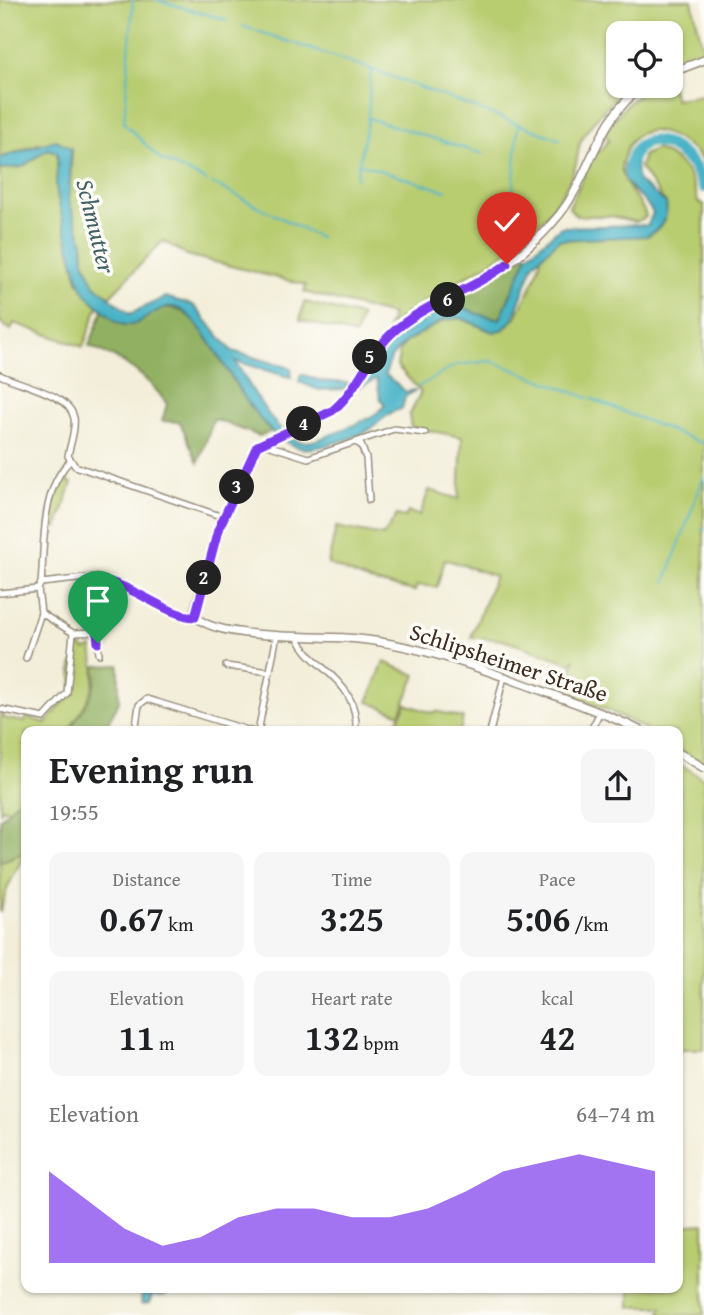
<!DOCTYPE html>
<meta charset="utf-8">
<style>
body{margin:0;font-family:"Gentium Book Plus",serif;background:#f6f6f6;color:#202124;height:100vh;display:flex;flex-direction:column;font-size:26px;white-space:nowrap}
*{box-sizing:border-box;margin:0}
p{font-size:23px;color:#757577}
.icon{flex:none;width:38px;height:38px;fill:none;stroke:currentColor;stroke-width:2;stroke-linecap:round;stroke-linejoin:round}
.map{position:relative;flex:1;overflow:hidden}
.sheet{position:absolute;left:21px;top:726px;width:662px;height:567px;display:flex;flex-direction:column;background:#fff;border-radius:14px;box-shadow:0 2px 5px #0004}
.sheet>*{flex:none}
.tools{position:absolute;left:606px;top:21px;display:grid;gap:14px}
.tools a{display:grid;place-items:center;width:77px;height:77px;border-radius:14px;background:#fff;box-shadow:0 2px 5px #0004;font-size:35px}
.pin{position:absolute;display:grid;place-items:center;width:60px;height:60px;color:#fff;margin:-72px -30px;border-radius:50% 50% 50% 0;rotate:-45deg;box-shadow:0 0 7px #0007}
.pin .icon{rotate:45deg}
.km{position:absolute;width:35px;height:35px;margin:-18px;border-radius:50%;background:#222;color:#fff;font-size:19px;line-height:35px;text-align:center}
.round{display:grid;place-items:center;flex:none;width:74px;height:74px;border-radius:14px;background:#f6f6f6}
.head{display:flex;align-items:center;justify-content:space-between;height:119px;padding:0 28px}
h1{font-size:38px;font-weight:700;line-height:52px}
.metrics{display:grid;grid-template-columns:repeat(3,1fr);gap:10px;height:119px;padding:7px 28px}
.metrics div{display:grid;align-content:center;border-radius:14px;background:#f6f6f6;text-align:center}
.metrics b{font-size:35px;font-weight:700}
.metrics small{font-size:19px;font-weight:400}
.metrics p{font-size:19px}
.chart{height:196px;padding:14px 28px}
.chart p{display:flex;justify-content:space-between}
.chart svg{width:100%;height:126px;margin-top:7px;fill:#7c3aed;opacity:.7}
.map>svg:first-child{display:block}
.green{fill:#b8cc6f;stroke:#7a7b46;stroke-width:2}
.forest{fill:#92b062;stroke:#666d40;stroke-width:2}
.water{fill:#49b4c7;stroke:#426f72;stroke-width:2}
.lines{fill:none;stroke-linecap:round;stroke-linejoin:round}
.stream{stroke:#49b4c7;stroke-width:2}
.river{stroke:#49b4c7;stroke-width:12}
.street-casing{stroke:#978c7c;stroke-width:8}
.secondary-casing{stroke:#978c7c;stroke-width:10}
.street{stroke:#fff;stroke-width:5}
.secondary{stroke:#fff;stroke-width:7}
.route-casing{stroke:#fff;stroke-width:14}
.route{stroke:#7c3aed;stroke-width:9}
.labels{text-anchor:middle;dominant-baseline:central;stroke-width:7;stroke-linejoin:round;paint-order:stroke}
.street-label{font-size:23px;fill:#3b2a1e;stroke:#fdfcf7}
.water-label{font-size:24px;font-style:italic;fill:#416162;stroke:#fdfcf7}
</style>
<div class="map">
<svg width="704" height="1315" viewBox="0 0 704 1315">
<rect width="100%" height="100%" fill="#fdfcf7"/>
<filter id="ink" filterUnits="userSpaceOnUse"><feTurbulence type="fractalNoise" baseFrequency=".0143" numOctaves="2"/><feDisplacementMap in="SourceGraphic" scale="14" xChannelSelector="R" yChannelSelector="G"/><feConvolveMatrix kernelMatrix="1 2 1 2 8 2 1 2 1" color-interpolation-filters="sRGB"/></filter>
<filter id="wash" filterUnits="userSpaceOnUse"><feTurbulence type="fractalNoise" baseFrequency=".00686" numOctaves="4" result="noise"/><feDisplacementMap in="SourceGraphic" scale="28" xChannelSelector="R" yChannelSelector="G"/><feGaussianBlur stdDeviation="1.57" result="paint"/><feColorMatrix in="noise" values="0 0 0 0 0 0 0 0 0 0 0 0 0 0 0 0 0 1.4 0 .05"/><feComposite in="paint" operator="in"/></filter>
<g filter="url(#wash)">
<rect width="100%" height="100%" fill="#f3eed9"/>
<g class="green">
<path d="M 0,0 L 692,0 L 704,54 L 670,64 L 670,33 L 618,33 L 618,86 L 630,86 C 612,101 591,120 581,141 C 577,150 578,159 575,167 C 569,185 557,203 545,217 C 502,267 437,286 388,327 L 392,315 L 304,292 L 306,285 L 187,255 L 163,241 L 108,298 L 94,284 L 84,261 L 83,243 L 69,201 L 72,153 L 40,143 L 0,158 Z"/>
<path d="M 670,82 L 675,99 L 704,95 L 704,163 C 689,140 641,111 626,151 C 625,155 621,163 621,167 C 623,188 646,206 646,217 L 636,222 L 611,216 L 576,216 L 569,207 L 596,150 L 599,152 L 609,140 L 604,133 C 622,108 638,86 670,86 Z"/>
<polygon points="48,149 57,152 57,192 78,281 98,306 83,347 14,323 11,330 0,322 0,169 22,167"/>
<path d="M 656,149 C 683,161 693,174 698,202 L 704,204 L 704,764 L 677,748 L 677,732 L 649,731 L 608,710 L 563,694 L 575,659 L 570,663 L 503,640 L 471,637 L 495,576 L 445,559 L 437,587 L 417,585 L 415,591 L 370,581 L 328,564 L 336,527 L 383,536 L 397,515 L 405,517 L 408,512 L 420,515 L 429,490 L 459,499 L 462,437 L 411,427 L 409,416 L 421,392 L 397,366 L 400,350 L 406,342 L 449,318 L 461,318 L 493,332 L 516,317 L 535,279 L 542,255 L 559,240 L 646,236 C 660,230 668,218 666,204 L 640,167 L 644,155 Z"/>
<polygon points="304,302 361,316 356,335 300,320"/>
<polygon points="64,474 68,476 67,481 72,483 57,528 54,527 52,531 55,535 48,528 49,514"/>
<path d="M 80,643 L 84,650 L 92,648 C 99,693 90,695 69,731 L 26,732 L 26,792 L 10,811 L 3,808 L 0,812 L 0,712 L 4,712 L 3,718 L 25,722 L 27,717 L 46,723 L 68,696 L 73,695 L 72,667 Z"/>
<polygon points="384,662 416,675 400,714 368,702"/>
<polygon points="406,704 432,713 436,711 463,718 460,731 392,731"/>
<polygon points="680,764 704,779 704,1049 677,1049"/>
<polygon points="25,852 7,889 0,913 0,862"/>
<polygon points="704,1224 704,1315 659,1315 662,1307 630,1307 630,1288 677,1288 677,1226"/>
</g>
<g class="forest">
<polygon points="526,253 528,255 500,319 477,314 454,302"/>
<path d="M 159,308 C 200,302 221,360 238,388 C 248,404 259,418 273,431 L 259,436 L 214,419 L 198,463 L 180,422 L 162,421 L 167,404 C 146,374 123,359 89,346 L 103,310 L 119,323 L 150,314 Z"/>
<path d="M 119,665 L 119,702 L 103,731 L 69,731 C 82,709 99,692 95,666 Z"/>
<polygon points="26,792 26,851 0,862 0,819"/>
</g>
<g class="water">
<path d="M 56,140 L 71,148 L 69,201 L 83,243 L 84,261 L 94,284 L 130,314 L 165,297 L 193,305 L 232,351 L 291,368 L 292,378 L 235,361 C 247,380 277,439 302,442 C 316,443 331,434 344,429 C 358,423 376,417 385,405 L 380,398 L 377,379 L 359,387 C 381,345 414,322 456,303 L 477,314 L 500,319 L 528,255 L 561,227 L 648,225 L 653,213 C 643,194 622,190 624,165 L 636,163 L 637,180 L 666,203 C 669,218 660,230 647,236 L 559,240 L 534,263 L 513,319 L 504,329 L 493,332 L 461,318 L 443,320 L 406,342 L 392,356 L 385,374 L 406,392 L 416,390 L 405,397 L 402,409 C 386,411 376,428 362,434 C 349,439 314,451 301,448 C 253,438 224,350 190,317 C 160,286 145,336 119,323 C 115,321 110,316 107,313 C 98,306 90,300 84,291 C 77,281 56,197 56,184 C 56,173 59,164 57,152 L 48,149 L 22,167 L 0,169 L 0,158 Z"/>
<polygon points="301,374 321,381 348,383 346,389 319,390 299,382"/>
<polygon points="142,1288 182,1288 166,1290 166,1295 151,1296 150,1303 141,1304"/>
</g>
<g class="lines">
<g class="stream">
<polyline points="133,0 124,123 160,159 207,181"/>
<polyline points="156,0 227,20"/>
<polyline points="242,26 371,69 561,140"/>
<polyline points="368,118 483,154"/>
<polyline points="360,164 446,191"/>
<polyline points="356,178 368,118 371,69"/>
<polyline points="212,183 320,238"/>
<polyline points="512,206 518,126"/>
<polyline points="418,387 456,365 491,361 588,398"/>
<polyline points="592,399 704,444"/>
<polyline points="701,529 704,530"/>
<polyline points="665,582 704,477"/>
</g>
<path class="river" d="M 631,178 C 628,168 630,160 635,152 C 650,129 678,148 691,163 C 697,169 700,179 704,187"/>
</g>
</g>
<g filter="url(#ink)">
<g class="lines">
<defs>
<g id="street">
<path d="M 0,375 C 20,385 70,394 74,418 C 76,430 70,444 68,456 L 75,466 L 223,517"/>
<polyline points="261,443 308,458 394,429 425,433"/>
<polyline points="357,443 361,445 366,458 369,500"/>
<path d="M 70,461 C 40,491 45,544 41,583 L 95,577 L 125,586 L 185,616 L 195,617"/>
<polyline points="0,593 38,589"/>
<polyline points="73,633 97,632"/>
<path d="M 297,636 C 312,671 359,678 356,732"/>
<polyline points="99,654 97,632 111,582"/>
<polyline points="26,658 41,613"/>
<polyline points="226,666 270,672"/>
<polyline points="0,709 44,718 67,693 73,633 41,613 38,589 41,583"/>
<polyline points="135,732 139,705 147,699 254,732"/>
<polyline points="258,732 277,635"/>
<polyline points="490,732 504,677"/>
<polyline points="590,732 600,712"/>
</g>
<g id="secondary">
<polyline points="670,73 704,60"/>
<path d="M 643,732 C 609,714 571,702 535,688 C 474,666 411,642 346,638 C 319,636 201,640 194,612 L 218,530 L 253,451 L 267,440 L 332,411 C 358,390 366,354 393,332 C 413,315 439,305 462,292 C 496,274 529,251 554,221 C 592,179 594,119 644,86"/>
<polyline points="677,752 704,768"/>
</g>
</defs>
<use href="#street" class="street-casing"/>
<use href="#secondary" class="secondary-casing"/>
<use href="#street" class="street"/>
<use href="#secondary" class="secondary"/>
</g>
</g>
<g class="lines" filter="url(#ink)">
<defs>
<path id="route" d="M 98,643 L 97,632 L 110,582 C 138,589 169,616 195,617 L 218,530 L 257,446 L 332,411 C 357,391 367,357 391,334 C 423,303 472,291 507,264"/>
</defs>
<use href="#route" class="route-casing"/>
<use href="#route" class="route"/>
</g>
<g class="labels">
<g class="street-label">
<text transform="translate(509 662) rotate(18)">Schlipsheimer Straße</text>
</g>
<g class="water-label">
<text transform="translate(96 226) rotate(76)">Schmutter</text>
</g>
</g>
</svg>
<div class="tools">
<a><svg class="icon" aria-label="locate" viewBox="0 0 24 24"><circle cx="12" cy="12" r="6"/><path d="M12 2v4M12 18v4M2 12h4M18 12h4"/></svg></a>
</div>
<div class="pin" style="left:98px;top:643px;background:#1e9e55"><svg class="icon" aria-label="arrive" viewBox="0 0 24 24"><path d="M6 21V4h12l-3 4 3 4H6"/></svg></div>
<div class="pin" style="left:507px;top:264px;background:#d93025"><svg class="icon" aria-label="check" viewBox="0 0 24 24"><path d="M5 12l5 5 9-10"/></svg></div>
<b class="km" style="left:204px;top:578px">2</b>
<b class="km" style="left:237px;top:487px">3</b>
<b class="km" style="left:304px;top:424px">4</b>
<b class="km" style="left:370px;top:357px">5</b>
<b class="km" style="left:448px;top:300px">6</b>
<section class="sheet">
<div class="head"><div><h1>Evening run</h1><p>19:55</p></div><a class="round"><svg class="icon" aria-label="share" viewBox="0 0 24 24"><path d="M12 15V3M7 8l5-5 5 5M5 13v7h14v-7"/></svg></a></div>
<div class="metrics">
<div><p>Distance</p><b>0.67<small> km</small></b></div>
<div><p>Time</p><b>3:25</b></div>
<div><p>Pace</p><b>5:06<small> /km</small></b></div>
</div>
<div class="metrics">
<div><p>Elevation</p><b>11<small> m</small></b></div>
<div><p>Heart rate</p><b>132<small> bpm</small></b></div>
<div><p>kcal</p><b>42</b></div>
</div>
<div class="chart"><p><span>Elevation</span>64–74 m</p>
<svg viewBox="0 0 160 44" preserveAspectRatio="none"><path d="M0 44V12L10 22L20 32L30 38L40 35L50 28L60 25L70 25L80 28L90 28L100 25L110 19L120 12L130 9L140 6L150 9L160 12V44z"/></svg>
</div>
</section>
</div>
